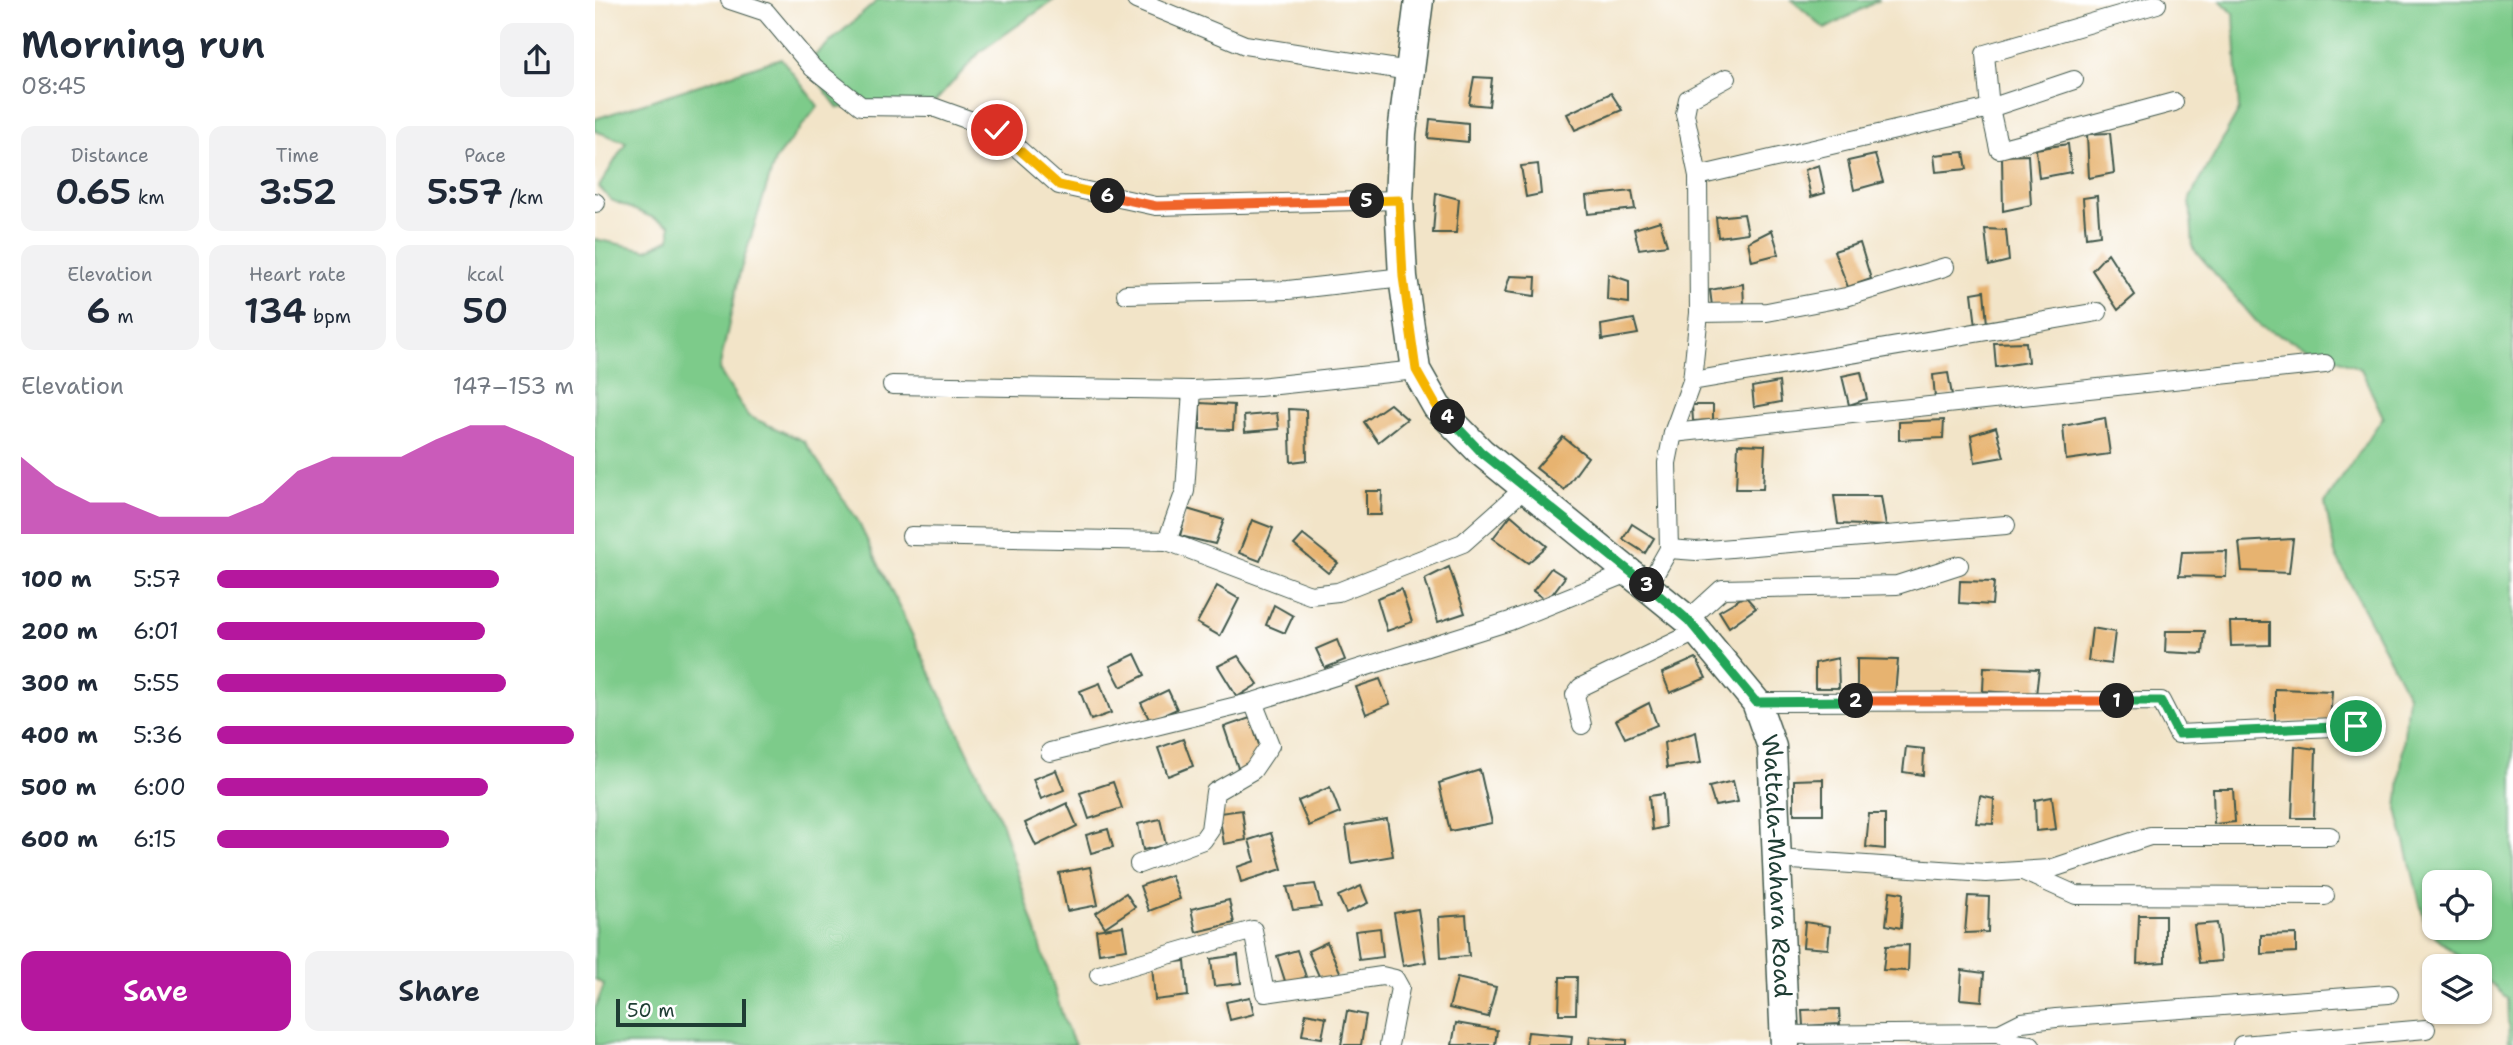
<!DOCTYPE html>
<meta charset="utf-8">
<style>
body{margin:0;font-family:"Shantell Sans",sans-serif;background:#f2f2f3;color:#1f2937;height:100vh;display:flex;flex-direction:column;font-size:26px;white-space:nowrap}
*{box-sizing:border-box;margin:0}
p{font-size:23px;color:#747a83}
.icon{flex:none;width:38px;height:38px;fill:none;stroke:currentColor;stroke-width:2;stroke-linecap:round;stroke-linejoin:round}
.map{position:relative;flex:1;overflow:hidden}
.side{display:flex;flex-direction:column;background:#fff;width:595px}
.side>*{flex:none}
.buttons{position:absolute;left:1827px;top:870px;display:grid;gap:14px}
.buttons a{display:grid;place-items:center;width:70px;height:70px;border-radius:14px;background:#fff;box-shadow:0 2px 5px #0004;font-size:35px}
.scale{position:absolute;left:21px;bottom:18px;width:130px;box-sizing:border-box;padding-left:7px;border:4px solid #1f3d34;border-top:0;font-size:19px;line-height:24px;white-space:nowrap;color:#1f3d34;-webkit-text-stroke:5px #fff;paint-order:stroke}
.pin{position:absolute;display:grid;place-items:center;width:60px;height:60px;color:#fff;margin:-30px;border:4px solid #fff;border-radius:50%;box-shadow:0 2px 7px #0007}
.km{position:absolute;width:35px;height:35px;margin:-18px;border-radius:50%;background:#222;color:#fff;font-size:19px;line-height:35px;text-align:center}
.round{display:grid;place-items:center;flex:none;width:74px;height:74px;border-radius:14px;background:#f2f2f3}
.overview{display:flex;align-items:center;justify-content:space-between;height:119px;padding:0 21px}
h1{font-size:38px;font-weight:600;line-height:52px}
.stats{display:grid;grid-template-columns:repeat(3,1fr);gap:10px;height:119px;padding:7px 21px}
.stats div{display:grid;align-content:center;border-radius:14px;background:#f2f2f3;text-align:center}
.stats b{font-size:35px;font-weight:600}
.stats small{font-size:19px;font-weight:400}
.stats p{font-size:19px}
.chart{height:196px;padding:14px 21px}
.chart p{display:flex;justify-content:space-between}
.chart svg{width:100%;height:126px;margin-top:7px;fill:#b5179e;opacity:.7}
.cta{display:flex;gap:14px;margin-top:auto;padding:14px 21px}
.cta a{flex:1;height:80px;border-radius:14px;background:#b5179e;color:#fff;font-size:28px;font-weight:600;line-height:80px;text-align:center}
.cta a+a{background:#f2f2f3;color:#1f2937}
ul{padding:0 21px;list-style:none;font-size:23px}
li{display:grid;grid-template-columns:112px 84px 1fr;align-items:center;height:52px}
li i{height:18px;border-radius:9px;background:#b5179e}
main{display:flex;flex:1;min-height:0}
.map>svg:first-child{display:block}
.green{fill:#7dcb8a;stroke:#4e845f;stroke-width:2;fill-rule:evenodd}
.building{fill:#e7b36f}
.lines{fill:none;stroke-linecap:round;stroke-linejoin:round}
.minor-casing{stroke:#3f564a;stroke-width:20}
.primary-casing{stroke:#3f564a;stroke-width:31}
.minor{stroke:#fff;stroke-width:18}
.primary{stroke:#fff;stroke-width:28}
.split-1-casing{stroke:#fff;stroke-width:14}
.split-2-casing{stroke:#fff;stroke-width:14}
.split-3-casing{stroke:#fff;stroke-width:14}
.split-4-casing{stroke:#fff;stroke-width:14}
.split-5-casing{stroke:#fff;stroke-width:14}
.split-6-casing{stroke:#fff;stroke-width:14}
.split-7-casing{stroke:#fff;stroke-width:14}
.split-1{stroke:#22a559;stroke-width:9}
.split-2{stroke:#f0652b;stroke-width:9}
.split-3{stroke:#22a559;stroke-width:9}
.split-4{stroke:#22a559;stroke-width:9}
.split-5{stroke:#f5b400;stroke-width:9}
.split-6{stroke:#f0652b;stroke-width:9}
.split-7{stroke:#f5b400;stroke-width:9}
.labels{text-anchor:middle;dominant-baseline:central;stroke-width:5;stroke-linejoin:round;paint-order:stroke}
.street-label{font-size:24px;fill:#1f3d34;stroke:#fff}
</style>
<main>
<section class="side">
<div class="overview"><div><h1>Morning run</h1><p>08:45</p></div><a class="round"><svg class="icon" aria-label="share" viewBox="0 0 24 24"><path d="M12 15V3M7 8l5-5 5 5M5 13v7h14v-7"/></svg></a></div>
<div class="stats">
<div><p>Distance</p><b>0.65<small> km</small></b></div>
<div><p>Time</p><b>3:52</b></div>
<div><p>Pace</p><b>5:57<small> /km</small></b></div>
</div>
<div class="stats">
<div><p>Elevation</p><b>6<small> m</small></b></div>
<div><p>Heart rate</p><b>134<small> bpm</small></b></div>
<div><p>kcal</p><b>50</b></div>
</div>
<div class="chart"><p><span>Elevation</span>147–153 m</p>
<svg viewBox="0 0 160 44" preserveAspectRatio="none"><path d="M0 44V17L10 27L20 33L30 33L40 38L50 38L60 38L70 33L80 22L90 17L100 17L110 17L120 11L130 6L140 6L150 11L160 17V44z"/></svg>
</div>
<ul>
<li><b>100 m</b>5:57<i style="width:79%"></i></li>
<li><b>200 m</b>6:01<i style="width:75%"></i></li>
<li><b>300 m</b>5:55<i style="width:81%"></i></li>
<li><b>400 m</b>5:36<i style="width:100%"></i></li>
<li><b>500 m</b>6:00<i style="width:76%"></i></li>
<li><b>600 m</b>6:15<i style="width:65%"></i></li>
</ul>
<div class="cta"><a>Save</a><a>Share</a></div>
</section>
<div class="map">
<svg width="1918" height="1045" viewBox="0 0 1918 1045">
<rect width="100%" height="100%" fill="#fff"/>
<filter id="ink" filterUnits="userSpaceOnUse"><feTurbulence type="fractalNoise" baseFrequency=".0143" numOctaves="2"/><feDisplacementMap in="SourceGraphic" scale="14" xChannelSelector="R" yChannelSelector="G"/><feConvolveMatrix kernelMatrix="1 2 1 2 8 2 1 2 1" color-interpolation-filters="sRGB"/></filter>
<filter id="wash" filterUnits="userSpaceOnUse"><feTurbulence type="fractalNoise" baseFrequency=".00686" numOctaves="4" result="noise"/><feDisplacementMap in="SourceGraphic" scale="28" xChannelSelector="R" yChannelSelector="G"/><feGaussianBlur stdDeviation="1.57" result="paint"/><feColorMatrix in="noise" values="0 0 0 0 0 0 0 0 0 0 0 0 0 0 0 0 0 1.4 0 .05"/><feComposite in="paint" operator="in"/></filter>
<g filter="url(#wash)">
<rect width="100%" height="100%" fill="#f2e4c8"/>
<g class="green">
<polygon points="283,0 459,0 386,51 339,103 243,108 210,64"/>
<polygon points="1197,0 1284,0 1230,29"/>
<path d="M 1625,0 L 1918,0 L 1918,1045 L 1914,1045 L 1912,998 L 1885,974 L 1885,966 L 1875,966 L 1831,928 L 1802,809 L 1813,695 L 1740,554 L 1730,503 L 1788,417 L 1766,369 L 1666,327 L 1598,248 L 1595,198 L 1644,110 L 1639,14 ZM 1885,882 L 1885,928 L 1839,928 L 1839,882 Z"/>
<polygon points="186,58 223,106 180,160 145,272 124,370 153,416 209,441 262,519 406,821 470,1023 480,1045 0,1045 0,1009 9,985 0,979 0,239 52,250 75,239 75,225 16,200 4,187 31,142 0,131 0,119"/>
</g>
<g id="blocks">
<g class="building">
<polygon points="879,77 897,78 894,106 874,104"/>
<polygon points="1016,93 1027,110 980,130 972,114"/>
<polygon points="835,119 873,123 873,142 833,138"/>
<polygon points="1515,133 1519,173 1494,178 1492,134"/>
<polygon points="1473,144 1476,172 1444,178 1441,149"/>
<polygon points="1369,152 1372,169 1341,172 1339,155"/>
<polygon points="1280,155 1288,182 1259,190 1253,161"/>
<polygon points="1433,155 1436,205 1408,211 1407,156"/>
<polygon points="943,164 946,194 931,197 926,166"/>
<polygon points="1224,165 1230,193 1216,197 1210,170"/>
<polygon points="1037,191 1040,209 993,214 991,196"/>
<polygon points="841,193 864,199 861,233 838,233"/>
<polygon points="1502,196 1505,235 1491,237 1488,198"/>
<polygon points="1149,214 1153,233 1123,237 1121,217"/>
<polygon points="1065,221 1072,245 1044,249 1039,229"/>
<polygon points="1390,229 1411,230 1414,261 1394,266"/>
<polygon points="1177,230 1184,254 1157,261 1153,242"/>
<polygon points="1265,243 1276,279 1253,287 1239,251"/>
<polygon points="1513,253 1540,295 1523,310 1497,270"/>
<polygon points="1013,274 1034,281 1034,303 1012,300"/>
<polygon points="915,276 941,277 940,296 910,292"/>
<polygon points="1148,284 1149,305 1117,306 1115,290"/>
<polygon points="1389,291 1392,324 1381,326 1377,293"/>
<polygon points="1039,319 1043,334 1007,340 1006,325"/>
<polygon points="1431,342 1433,362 1401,367 1399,343"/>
<polygon points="1266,372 1272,399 1254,405 1247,376"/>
<polygon points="1353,373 1357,395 1340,397 1338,375"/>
<polygon points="1184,382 1186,402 1159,407 1157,387"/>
<polygon points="605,403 639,405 638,430 605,429"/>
<polygon points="795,404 812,419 783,442 769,422"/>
<polygon points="1097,405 1118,405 1118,420 1098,421"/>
<polygon points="694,409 711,410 712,460 696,462"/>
<polygon points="682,413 684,429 650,432 649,416"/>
<polygon points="1510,418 1515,454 1471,460 1468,426"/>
<polygon points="1349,420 1348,438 1304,440 1304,422"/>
<polygon points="1401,427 1409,457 1380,462 1376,435"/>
<polygon points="968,437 993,457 969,490 941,468"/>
<polygon points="1143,444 1170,445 1168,489 1141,489"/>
<polygon points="771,491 787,491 786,515 771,515"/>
<polygon points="1239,496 1286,496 1291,526 1243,524"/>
<polygon points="592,509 629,520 620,544 585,536"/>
<polygon points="916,515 952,546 933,563 898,538"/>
<polygon points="657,520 678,528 665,561 644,553"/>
<polygon points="1037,524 1059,538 1050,553 1028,539"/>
<polygon points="708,535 743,563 733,573 699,545"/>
<polygon points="1698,539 1694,573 1647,571 1644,542"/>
<polygon points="1632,551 1631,577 1584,576 1587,552"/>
<polygon points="854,567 870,613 843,622 830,579"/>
<polygon points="956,568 970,577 952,601 938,591"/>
<polygon points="1365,581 1399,582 1397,605 1364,603"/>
<polygon points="622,586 644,599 625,636 602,623"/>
<polygon points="806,589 817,622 792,631 782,598"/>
<polygon points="1150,596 1161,608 1134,627 1124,611"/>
<polygon points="679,605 698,616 690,633 671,625"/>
<polygon points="1635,622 1675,622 1675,645 1636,646"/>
<polygon points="1497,628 1520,632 1516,664 1493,661"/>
<polygon points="1571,631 1610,631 1608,654 1570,652"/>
<polygon points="742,640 750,660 730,668 721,649"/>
<polygon points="540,654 550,675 526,687 515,666"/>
<polygon points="643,656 663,684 642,697 623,666"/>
<polygon points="1101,658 1111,678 1075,693 1067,673"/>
<polygon points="1243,658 1244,688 1220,688 1220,663"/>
<polygon points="1262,659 1303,660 1300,694 1262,693"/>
<polygon points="1389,667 1444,669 1441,695 1388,691"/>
<polygon points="785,679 795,704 771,714 761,687"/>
<polygon points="505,683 516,713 496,720 485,691"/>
<polygon points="1680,689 1737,691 1735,721 1680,722"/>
<polygon points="573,690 582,709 555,721 546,703"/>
<polygon points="1054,703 1062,725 1030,738 1021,720"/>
<polygon points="655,718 671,766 645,774 629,727"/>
<polygon points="1101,732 1106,763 1072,768 1069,743"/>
<polygon points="588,739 598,766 573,776 563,748"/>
<polygon points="1700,746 1721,749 1719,818 1697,818"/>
<polygon points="1311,747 1329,749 1328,775 1308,772"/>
<polygon points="461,770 469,790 446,799 438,779"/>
<polygon points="885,770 897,823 855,831 844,783"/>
<polygon points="1228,779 1228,814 1199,814 1199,780"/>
<polygon points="1138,781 1143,802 1120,806 1114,787"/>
<polygon points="518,782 527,808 494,819 485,793"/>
<polygon points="735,787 745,813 714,826 703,801"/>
<polygon points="1618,789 1638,789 1640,822 1619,824"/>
<polygon points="1068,794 1070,827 1057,830 1054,796"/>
<polygon points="1385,796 1399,799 1398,824 1381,823"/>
<polygon points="1457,797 1461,829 1441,831 1440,800"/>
<polygon points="472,803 482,826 441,846 430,823"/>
<polygon points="647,810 651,840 629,844 624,813"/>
<polygon points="1274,814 1290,814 1290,849 1271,847"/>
<polygon points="565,819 571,845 548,850 543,824"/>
<polygon points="792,819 798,856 756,863 751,826"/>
<polygon points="513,829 518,847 496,853 491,835"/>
<polygon points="676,833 687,869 646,882 642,867 660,861 654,840"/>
<polygon points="495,867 503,905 472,911 464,873"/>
<polygon points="576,875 585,899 554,911 545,886"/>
<polygon points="720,884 726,907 698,910 692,887"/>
<polygon points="766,886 773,903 751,913 743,896"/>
<polygon points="1295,891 1308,893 1306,928 1291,925"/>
<polygon points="531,893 540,907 510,927 501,913"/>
<polygon points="1373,896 1394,897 1393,932 1370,933"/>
<polygon points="634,900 639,923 601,932 596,909"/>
<polygon points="823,909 831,962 808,966 799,913"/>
<polygon points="871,915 874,956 846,958 844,917"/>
<polygon points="1544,915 1570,915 1570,962 1542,964"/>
<polygon points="1210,922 1235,926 1233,949 1208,947"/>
<polygon points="1622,923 1626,961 1604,963 1599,925"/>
<polygon points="528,926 532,949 504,953 501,930"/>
<polygon points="785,928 788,957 764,960 760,931"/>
<polygon points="1701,934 1701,952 1666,954 1666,935"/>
<polygon points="732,942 746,974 727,983 713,951"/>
<polygon points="1314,945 1313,971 1288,970 1291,946"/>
<polygon points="702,950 711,977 691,984 682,956"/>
<polygon points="643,955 646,983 619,986 616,959"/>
<polygon points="590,961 593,996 560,1000 557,965"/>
<polygon points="1367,970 1389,973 1387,1001 1365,999"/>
<polygon points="965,977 982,977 981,1014 964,1014"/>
<polygon points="862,978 901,987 893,1017 854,1008"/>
<polygon points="655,997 659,1014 635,1020 631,1002"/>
<polygon points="1244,1009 1245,1024 1208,1026 1207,1010"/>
<polygon points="752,1011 771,1015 766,1045 746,1045"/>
<polygon points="711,1013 731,1017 727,1038 707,1035"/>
<polygon points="861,1023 902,1030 900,1045 857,1045"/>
<polygon points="933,1032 977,1036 976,1045 931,1045"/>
<polygon points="995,1036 1032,1040 1032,1045 994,1045"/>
</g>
</g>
</g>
<g filter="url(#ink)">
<use href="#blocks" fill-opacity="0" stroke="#3f564a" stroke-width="2"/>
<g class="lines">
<defs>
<g id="minor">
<polyline points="135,0 171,12 218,68 266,106 338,107 402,130 464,185 561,206 804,200"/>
<polyline points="541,0 650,45 814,71"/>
<polyline points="1562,4 1390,54 1395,108 1404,149 1579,102"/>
<polyline points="1103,176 1395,108 1479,80"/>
<polyline points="0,202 1,203"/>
<polyline points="531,294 693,290 808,277"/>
<polyline points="1104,313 1172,312 1251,297 1350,267"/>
<polyline points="1097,381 1503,312"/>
<polyline points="297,385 597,390 664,387 821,370"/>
<polyline points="1078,433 1730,364"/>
<polyline points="316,536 572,541 715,595 743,592 868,543 930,488"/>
<polyline points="572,541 590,491 597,390"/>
<polyline points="1074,549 1101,551 1411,525"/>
<polyline points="1053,586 1074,549 1072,463 1078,433 1097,381 1104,313 1103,176 1090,114 1093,99 1132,78"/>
<polyline points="1093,620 1127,589 1302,585 1364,565"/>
<polyline points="1161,702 1566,701 1583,734 1761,726"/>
<polyline points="987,725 980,695 986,687 1103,631"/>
<polyline points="455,752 658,702 915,621 1036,572"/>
<polyline points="1182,859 1391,873 1455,869 1555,836 1735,836"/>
<polyline points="544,864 608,840 615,830 620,792 658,770 675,745 658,702"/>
<polyline points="1430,872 1481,895 1730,896"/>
<polyline points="504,975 658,930 670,993 787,976 800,979 805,988 794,1045"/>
<polyline points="1405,1033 1419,1043 1436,1045"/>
<polyline points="1189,1035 1405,1033 1427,1022 1461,1018 1794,994"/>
<polyline points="1647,1045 1831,1029"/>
</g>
<g id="primary">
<path id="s1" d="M 824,0 L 807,133 L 804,200 L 808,277 L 821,370 L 842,407 L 886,452 L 1093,620 L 1161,702 L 1177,747 L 1190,1045"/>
</g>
</defs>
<use href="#minor" class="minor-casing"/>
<use href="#primary" class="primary-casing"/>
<use href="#minor" class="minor"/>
<use href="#primary" class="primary"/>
</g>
</g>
<g class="lines" filter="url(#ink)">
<defs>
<polyline id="split-1" points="1522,701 1566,701 1583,734 1761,726"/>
<polyline id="split-2" points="1261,701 1522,701"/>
<polyline id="split-3" points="1052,585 1093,620 1161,702 1261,701"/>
<polyline id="split-4" points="853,417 886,452 1052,585"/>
<polyline id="split-5" points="772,201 804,200 808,277 821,370 842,407 853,417"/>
<polyline id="split-6" points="513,196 561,206 772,201"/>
<polyline id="split-7" points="402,130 464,185 513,196"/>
</defs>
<use href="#split-1" class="split-1-casing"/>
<use href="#split-2" class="split-2-casing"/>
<use href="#split-3" class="split-3-casing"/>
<use href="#split-4" class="split-4-casing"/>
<use href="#split-5" class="split-5-casing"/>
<use href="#split-6" class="split-6-casing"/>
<use href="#split-7" class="split-7-casing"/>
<use href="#split-1" class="split-1"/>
<use href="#split-2" class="split-2"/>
<use href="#split-3" class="split-3"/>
<use href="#split-4" class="split-4"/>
<use href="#split-5" class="split-5"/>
<use href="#split-6" class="split-6"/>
<use href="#split-7" class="split-7"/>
</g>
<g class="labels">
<g class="street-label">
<text stroke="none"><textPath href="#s1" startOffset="1018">Wattala-Mahara Road</textPath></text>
</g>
</g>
</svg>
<div class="buttons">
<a><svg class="icon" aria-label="locate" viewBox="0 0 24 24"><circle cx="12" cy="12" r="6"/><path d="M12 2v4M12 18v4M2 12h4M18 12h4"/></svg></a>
<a><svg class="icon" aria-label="layers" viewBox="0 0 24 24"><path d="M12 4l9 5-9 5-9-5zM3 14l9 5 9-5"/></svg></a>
</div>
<div class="scale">50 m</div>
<div class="pin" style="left:1761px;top:726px;background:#1e9e55"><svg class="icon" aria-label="arrive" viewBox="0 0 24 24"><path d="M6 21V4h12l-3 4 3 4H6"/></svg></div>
<div class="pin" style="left:402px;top:130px;background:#d93025"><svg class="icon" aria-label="check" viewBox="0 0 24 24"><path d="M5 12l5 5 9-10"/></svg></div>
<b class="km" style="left:1522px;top:701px">1</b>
<b class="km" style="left:1261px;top:701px">2</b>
<b class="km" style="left:1052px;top:585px">3</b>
<b class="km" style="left:853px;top:417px">4</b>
<b class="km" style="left:772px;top:201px">5</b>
<b class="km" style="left:513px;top:196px">6</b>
</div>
</main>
